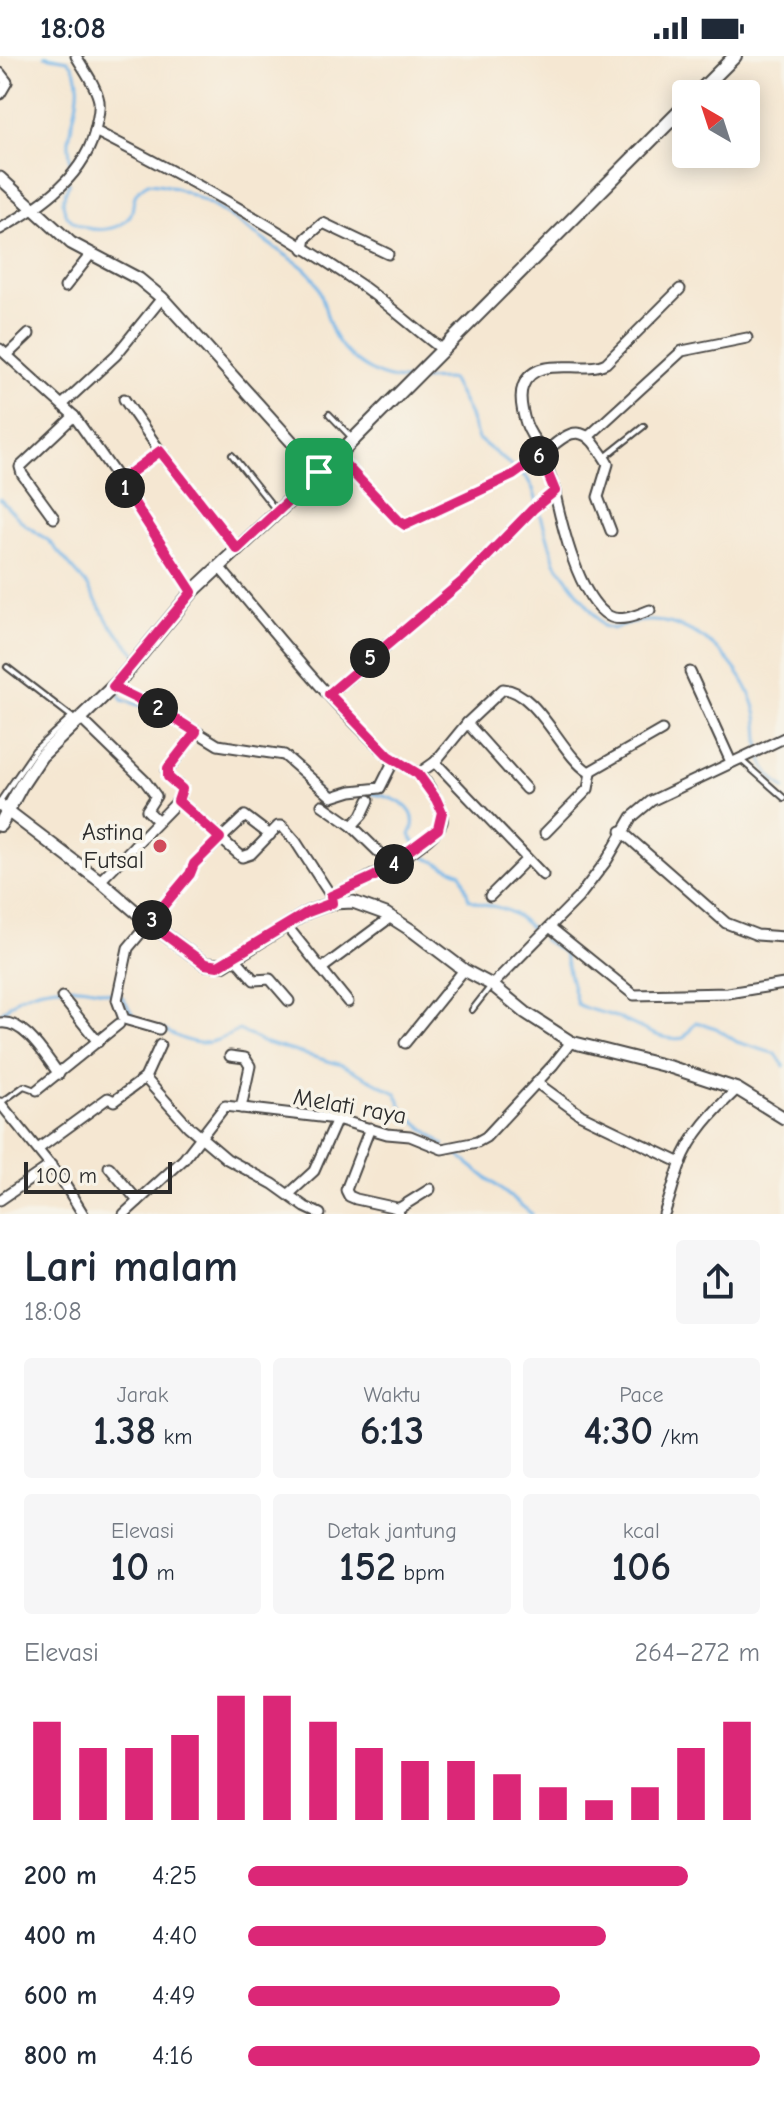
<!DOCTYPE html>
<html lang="id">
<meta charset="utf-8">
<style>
body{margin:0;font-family:"Comic Neue",sans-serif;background:#f6f6f7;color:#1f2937;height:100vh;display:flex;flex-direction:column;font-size:30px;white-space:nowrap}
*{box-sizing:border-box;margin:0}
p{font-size:26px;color:#747a83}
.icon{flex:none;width:44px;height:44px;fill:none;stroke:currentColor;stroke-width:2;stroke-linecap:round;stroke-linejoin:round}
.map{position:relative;height:1158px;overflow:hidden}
.side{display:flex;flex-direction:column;background:#fff;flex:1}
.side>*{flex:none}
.needle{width:52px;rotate:321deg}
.fabs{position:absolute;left:672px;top:24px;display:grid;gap:16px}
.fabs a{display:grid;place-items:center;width:88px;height:88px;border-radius:8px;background:#fff;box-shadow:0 4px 20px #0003;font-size:40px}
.scale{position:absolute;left:24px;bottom:20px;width:148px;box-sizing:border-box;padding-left:8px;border:4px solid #2b2b2b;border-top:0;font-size:22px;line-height:28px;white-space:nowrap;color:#2b2b2b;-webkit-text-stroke:6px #f7f3e8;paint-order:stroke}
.pin{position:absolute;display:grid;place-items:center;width:68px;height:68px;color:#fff;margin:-34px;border-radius:16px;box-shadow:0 4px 12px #0006}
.km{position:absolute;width:40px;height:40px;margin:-20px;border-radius:50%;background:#222;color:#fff;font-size:22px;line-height:40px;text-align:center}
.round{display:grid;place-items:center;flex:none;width:84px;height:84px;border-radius:8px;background:#f6f6f7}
.headline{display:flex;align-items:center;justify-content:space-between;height:136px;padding:0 24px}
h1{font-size:44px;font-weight:700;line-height:60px}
.figures{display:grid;grid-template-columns:repeat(3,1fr);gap:12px;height:136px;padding:8px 24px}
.figures div{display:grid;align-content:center;border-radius:8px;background:#f6f6f7;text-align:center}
.figures b{font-size:40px;font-weight:700}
.figures small{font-size:22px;font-weight:400}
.figures p{font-size:22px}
.chart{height:224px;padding:16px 24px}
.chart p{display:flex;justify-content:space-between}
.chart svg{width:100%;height:144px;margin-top:8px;stroke:#db2777;stroke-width:6}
ul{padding:0 24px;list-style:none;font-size:26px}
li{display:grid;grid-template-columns:128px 96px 1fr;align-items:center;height:60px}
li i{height:20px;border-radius:10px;background:#db2777}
.status{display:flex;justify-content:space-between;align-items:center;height:56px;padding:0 40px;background:#fff;direction:ltr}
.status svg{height:22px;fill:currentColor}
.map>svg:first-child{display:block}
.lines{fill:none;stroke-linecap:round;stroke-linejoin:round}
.stream{stroke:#73b5e8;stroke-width:3}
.service-casing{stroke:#494744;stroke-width:8}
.minor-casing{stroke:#494744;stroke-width:13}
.tertiary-casing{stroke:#494744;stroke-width:15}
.secondary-casing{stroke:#494744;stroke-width:16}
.service{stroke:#fff;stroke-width:4}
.minor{stroke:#fff;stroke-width:9}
.tertiary{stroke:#fff;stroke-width:11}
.secondary{stroke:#fff;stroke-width:12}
.route-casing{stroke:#fff;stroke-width:16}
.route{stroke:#db2777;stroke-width:10}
.poi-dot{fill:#d1495b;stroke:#f7f3e8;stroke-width:3}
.labels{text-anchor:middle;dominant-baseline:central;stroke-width:7;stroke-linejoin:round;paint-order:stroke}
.poi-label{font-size:24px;fill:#2b2b2b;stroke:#f7f3e8;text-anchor:end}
.street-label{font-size:24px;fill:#2b2b2b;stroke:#f7f3e8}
</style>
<div class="status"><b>18:08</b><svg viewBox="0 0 49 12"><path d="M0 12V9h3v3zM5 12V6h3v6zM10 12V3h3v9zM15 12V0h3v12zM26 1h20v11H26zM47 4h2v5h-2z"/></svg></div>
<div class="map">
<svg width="784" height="1158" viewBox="0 0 784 1158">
<rect width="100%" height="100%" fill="#f7f3e8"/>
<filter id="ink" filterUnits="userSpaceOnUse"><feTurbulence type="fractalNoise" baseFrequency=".0125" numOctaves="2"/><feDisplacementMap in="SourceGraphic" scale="16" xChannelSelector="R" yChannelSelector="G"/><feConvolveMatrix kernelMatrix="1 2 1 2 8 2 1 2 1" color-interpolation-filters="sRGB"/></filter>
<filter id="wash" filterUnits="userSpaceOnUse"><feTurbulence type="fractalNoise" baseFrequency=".006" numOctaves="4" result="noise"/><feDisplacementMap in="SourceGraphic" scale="32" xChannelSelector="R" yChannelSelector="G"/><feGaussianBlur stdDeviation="1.8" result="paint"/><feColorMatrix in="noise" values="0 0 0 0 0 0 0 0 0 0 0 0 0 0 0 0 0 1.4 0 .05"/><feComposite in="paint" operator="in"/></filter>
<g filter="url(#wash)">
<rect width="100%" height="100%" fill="#f5e7d2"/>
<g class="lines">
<g class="stream">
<path d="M 45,0 L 68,4 C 89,26 72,58 69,84 C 68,94 72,105 70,116"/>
<path d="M 69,127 C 67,133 63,140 63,145 C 63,174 105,180 123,167 C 142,153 123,142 148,127 C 191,128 243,170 278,194 C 288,201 300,207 308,216 C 322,229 323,249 329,266 C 338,298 375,325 408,324"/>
<path d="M 419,324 L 451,323 L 469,357 L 478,383 L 527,422 L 533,433 L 555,506 L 603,570 L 613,573 C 672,547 729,588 752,643 C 767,679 746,702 784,733"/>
<polyline points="0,443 24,468 49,485 87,529 109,567 137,599"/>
<polyline points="131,620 142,609 142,605"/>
<polyline points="119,637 122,644 142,650"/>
<polyline points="300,719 326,743 331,742"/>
<path d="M 370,737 C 392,741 424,750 410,779 L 422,800 L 461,817 L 469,843 C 481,849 491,849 503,853 C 516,857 527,868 537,878"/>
<path d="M 542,883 L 564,897 L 577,948 C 589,955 600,955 613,960 C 635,967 660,987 684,982 L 696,966 L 716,972 L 737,986 L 776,998 L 784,1010"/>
<path d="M 0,958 C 7,953 13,945 20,941 C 52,925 90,929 122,941 L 135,962"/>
<path d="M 160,972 C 195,990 204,993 239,974 L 262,986 L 342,1009 L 396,1037 L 404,1056 L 444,1089"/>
<polyline points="450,1093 532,1158"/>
</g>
</g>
</g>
<g filter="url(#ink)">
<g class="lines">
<defs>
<g id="service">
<polyline points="329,358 352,382"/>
<polyline points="232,399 275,453"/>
<polyline points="337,400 398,464 407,469 513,419 542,398"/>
<polyline points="605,401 644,370"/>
<polyline points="7,611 72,661"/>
<polyline points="741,704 784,742"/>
<polyline points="0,745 35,694 71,661"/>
<polyline points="472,954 490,931"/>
<polyline points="2,1046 24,1030 35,1034"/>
</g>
<g id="minor">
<polyline points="0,17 7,26 0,38"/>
<path d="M 95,75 C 187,122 277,171 361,229 C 389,249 416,274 443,294"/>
<path d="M 0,173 C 41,150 87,119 96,70 C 98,62 100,53 99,45 C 96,29 84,14 76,0"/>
<polyline points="304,193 306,182 323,167 388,198"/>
<polyline points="65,231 91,198"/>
<polyline points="0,293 74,360 120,425 192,536"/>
<polyline points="7,299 29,278"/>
<polyline points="124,343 160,395"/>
<polyline points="63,348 116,299 162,242"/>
<polyline points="588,381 682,295 747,282"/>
<path d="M 544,397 C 560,384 576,366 593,386 C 598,393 604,400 608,408 L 598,441 L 611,475"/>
<polyline points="120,425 160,395 237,493"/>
<polyline points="54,462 22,418 20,411 74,360"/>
<path d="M 219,511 C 273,574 325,642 387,698 C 397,707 408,711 418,718 C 427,724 445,755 442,766 C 435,789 354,830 331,840 L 332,847"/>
<path d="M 650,554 C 639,558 621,567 609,560 C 578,542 561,466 554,433 C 551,421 546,410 544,398 C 542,391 534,384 531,378 C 524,367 518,342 523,330 C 536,297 583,319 606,307 L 680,233"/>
<polyline points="690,616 731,706"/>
<polyline points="113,631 166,657 218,689 284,699 332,741 351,735 380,732 394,704"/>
<polyline points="329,638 464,524 533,453 555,435"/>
<polyline points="80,662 145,725 156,740 147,754 158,765"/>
<polyline points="467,667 526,733"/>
<polyline points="435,706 543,819"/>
<path d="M 418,718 L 435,706 L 467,667 L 503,633 C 538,635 562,700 589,716 L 662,674"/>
<polyline points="178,745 242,801 251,798 278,770 282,770 296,786 331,840"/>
<polyline points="322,749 352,770 392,809"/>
<polyline points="352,770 362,759 369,744"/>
<polyline points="621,775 726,867 757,879 784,881"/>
<polyline points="545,777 588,733 591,716"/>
<polyline points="100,825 178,745 182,733 168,721 167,715 196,676"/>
<polyline points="490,840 527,803"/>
<polyline points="286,869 348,946"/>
<polyline points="551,872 634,939 728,937 784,928"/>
<polyline points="235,902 254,924 270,923 289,945"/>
<polyline points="321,913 391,861"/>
<polyline points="492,929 578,842 607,804 632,761 651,745 784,682"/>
<polyline points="62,941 98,986"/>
<path d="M 0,967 C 25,964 45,1000 59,1018"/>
<polyline points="159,973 124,963 117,944 128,892 190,818 194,808 245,760 270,779"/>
<polyline points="405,987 464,914"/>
<polyline points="230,1000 245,1002 250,1010 241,1052"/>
<polyline points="145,1022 188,1070 227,1103 273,1128 305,1151 320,1158"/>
<polyline points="537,1027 581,1059 681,1107"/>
<polyline points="37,1034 119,968"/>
<polyline points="0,1047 62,1124 83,1158"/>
<polyline points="370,1072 346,1134 349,1140 356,1143 397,1152 399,1158"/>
<polyline points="38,1093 108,1042 114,1045 145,1022 160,989"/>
<polyline points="109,1111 138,1145"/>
<polyline points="289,1138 314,1115 337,1063"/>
<polyline points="0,1144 51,1109"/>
<polyline points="398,1153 430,1133"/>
<polyline points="124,1158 184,1103 225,1050 337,1063 387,1078 410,1080 442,1093 477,1086 486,1081 553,1009 571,986"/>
<path d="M 664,1158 C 670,1142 674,1125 680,1109 C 691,1078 714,1055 737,1033"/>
</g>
<g id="tertiary">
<polyline points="0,122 71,187 139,223 162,242 319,416"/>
<polyline points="0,749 100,825 149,867 205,908 223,909 308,856 332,847 353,846 386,858 414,876 464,914 492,929 526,957 571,986 670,1011 737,1033 784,1062"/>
</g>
<g id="secondary">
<polyline points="697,38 735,0"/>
<polyline points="0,769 21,730 41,700 119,625 192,536 337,400 686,49"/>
</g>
</defs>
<use href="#service" class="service-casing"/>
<use href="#minor" class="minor-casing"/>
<use href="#tertiary" class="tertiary-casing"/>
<use href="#secondary" class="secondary-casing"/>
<use href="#service" class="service"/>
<use href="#minor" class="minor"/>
<use href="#tertiary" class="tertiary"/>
<use href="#secondary" class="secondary"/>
</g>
</g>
<g class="lines" filter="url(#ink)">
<defs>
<polygon id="route" points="160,395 237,493 337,400 398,464 405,469 513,419 544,397 543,406 555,435 533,453 464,524 329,638 389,700 418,718 436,743 442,756 438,773 375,820 331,840 332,847 308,856 218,910 205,908 149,867 190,818 194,808 220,782 178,745 182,733 168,721 168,712 196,676 166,657 113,631 192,536 120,425"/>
</defs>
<use href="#route" class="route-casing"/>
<use href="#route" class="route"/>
</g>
<circle class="poi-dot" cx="160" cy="790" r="8"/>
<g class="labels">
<g class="poi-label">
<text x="144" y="776">Astina<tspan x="144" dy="28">Futsal</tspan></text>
</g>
<g class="street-label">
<text transform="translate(350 1050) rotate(10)">Melati raya</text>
</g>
</g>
</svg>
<div class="fabs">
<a><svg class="needle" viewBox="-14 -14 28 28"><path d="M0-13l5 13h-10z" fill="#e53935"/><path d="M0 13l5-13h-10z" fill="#747a83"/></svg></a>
</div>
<div class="scale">100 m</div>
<div class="pin" style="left:319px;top:416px;background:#1e9e55"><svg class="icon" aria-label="arrive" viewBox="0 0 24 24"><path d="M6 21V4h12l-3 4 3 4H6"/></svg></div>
<b class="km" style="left:125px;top:432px">1</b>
<b class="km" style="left:158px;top:652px">2</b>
<b class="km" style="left:152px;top:864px">3</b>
<b class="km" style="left:394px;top:808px">4</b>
<b class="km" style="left:370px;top:602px">5</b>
<b class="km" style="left:539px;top:400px">6</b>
</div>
<section class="side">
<div class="headline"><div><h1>Lari malam</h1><p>18:08</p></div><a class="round"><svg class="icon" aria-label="share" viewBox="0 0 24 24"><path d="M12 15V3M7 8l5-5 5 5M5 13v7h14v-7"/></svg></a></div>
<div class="figures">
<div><p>Jarak</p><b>1.38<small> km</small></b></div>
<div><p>Waktu</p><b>6:13</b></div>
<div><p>Pace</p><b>4:30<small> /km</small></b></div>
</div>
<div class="figures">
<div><p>Elevasi</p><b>10<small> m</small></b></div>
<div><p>Detak jantung</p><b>152<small> bpm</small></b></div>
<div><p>kcal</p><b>106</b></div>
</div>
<div class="chart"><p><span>Elevasi</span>264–272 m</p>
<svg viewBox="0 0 160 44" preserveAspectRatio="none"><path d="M5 44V14M15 44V22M25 44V22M35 44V18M45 44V6M55 44V6M65 44V14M75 44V22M85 44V26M95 44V26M105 44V30M115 44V34M125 44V38M135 44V34M145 44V22M155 44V14"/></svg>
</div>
<ul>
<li><b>200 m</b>4:25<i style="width:86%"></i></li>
<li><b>400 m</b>4:40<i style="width:70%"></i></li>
<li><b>600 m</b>4:49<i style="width:61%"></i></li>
<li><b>800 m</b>4:16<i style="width:100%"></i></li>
</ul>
</section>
